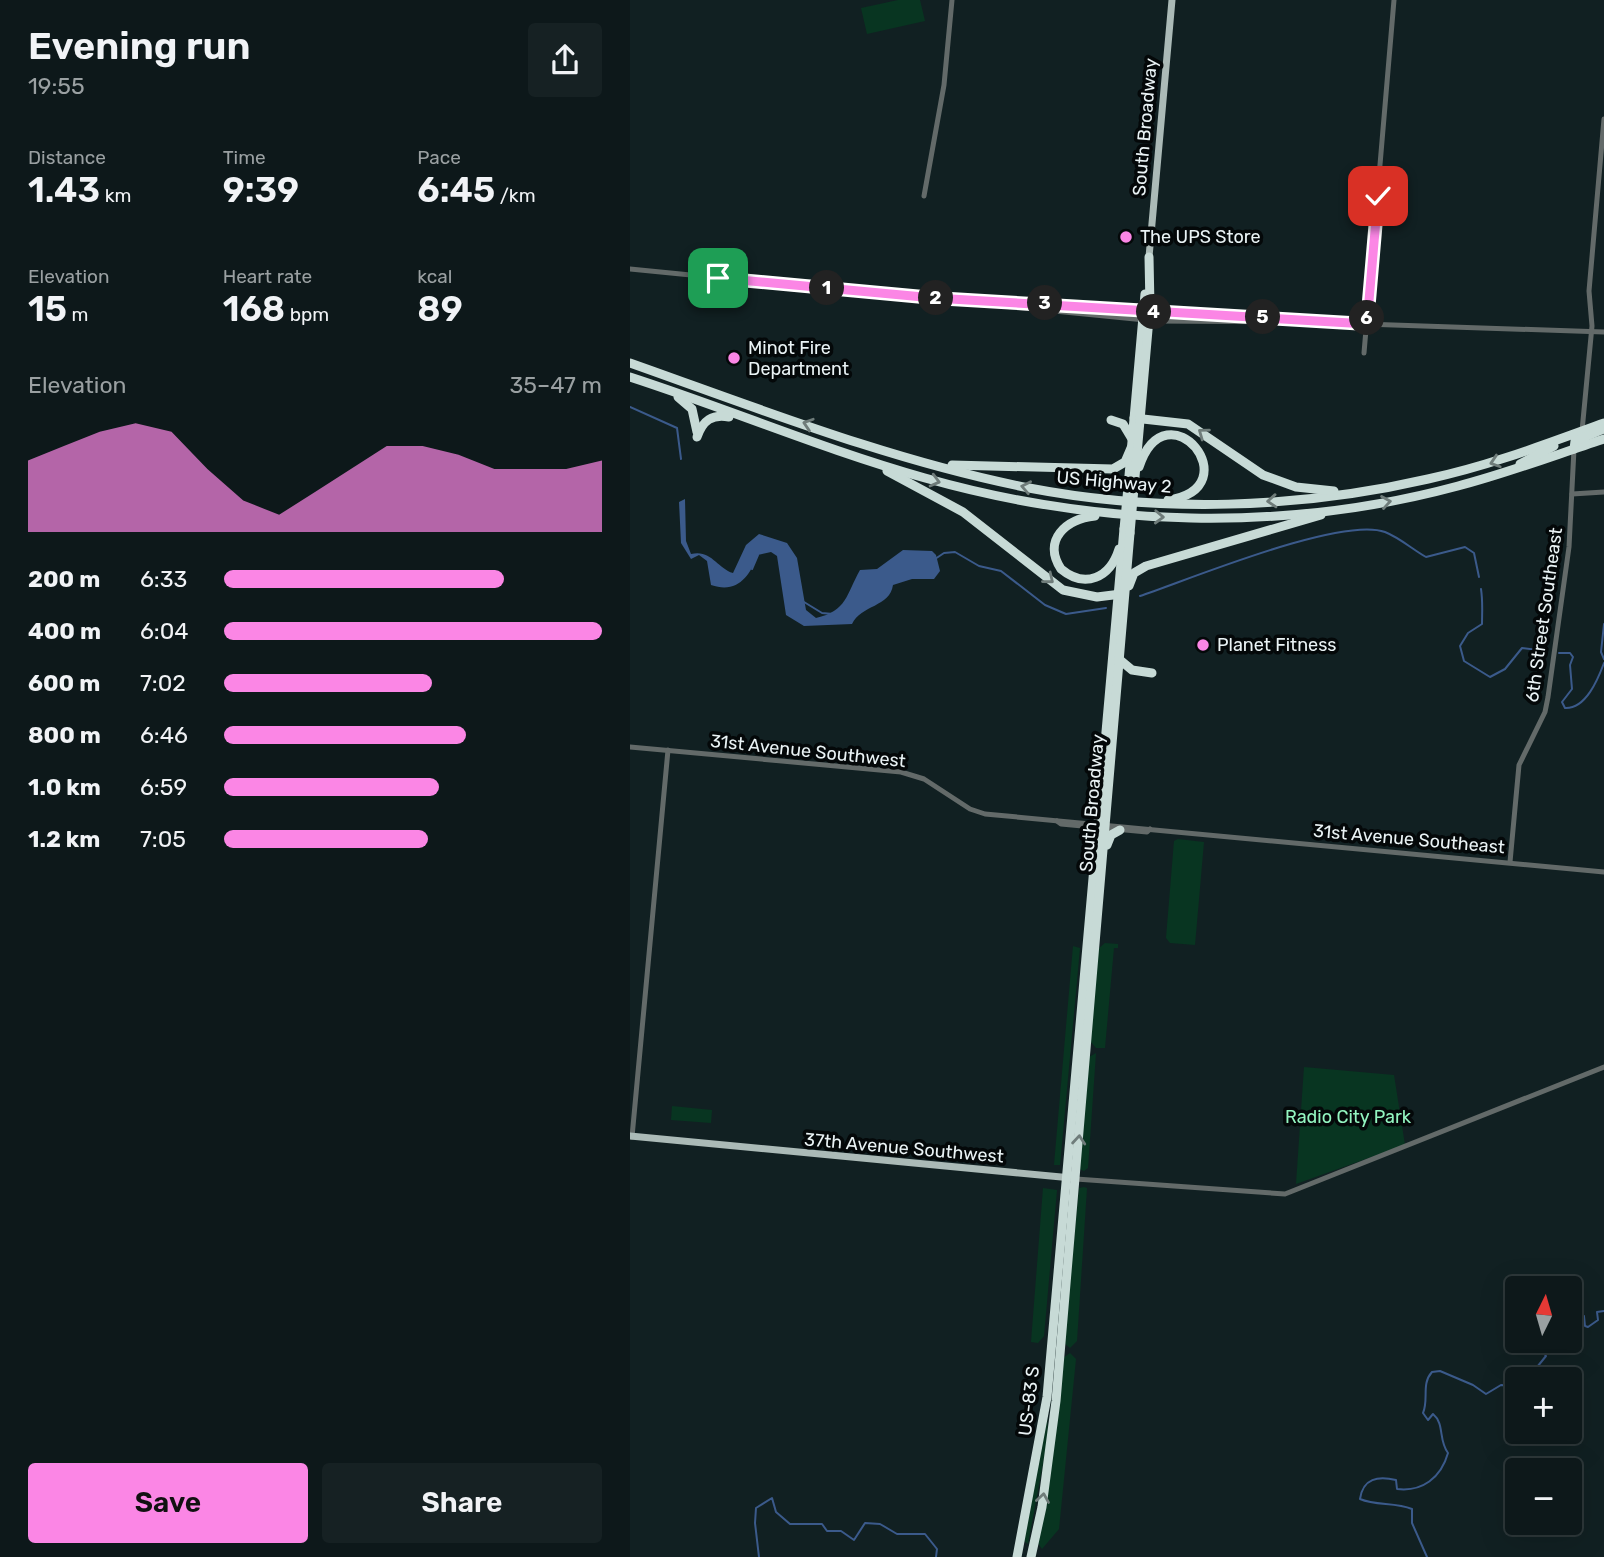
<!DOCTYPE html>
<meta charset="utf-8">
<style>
body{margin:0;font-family:Rubik,sans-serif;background:#162123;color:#f1f3f6;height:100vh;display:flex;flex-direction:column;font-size:26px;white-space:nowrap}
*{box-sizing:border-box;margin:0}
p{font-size:23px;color:#9aa0a2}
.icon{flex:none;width:38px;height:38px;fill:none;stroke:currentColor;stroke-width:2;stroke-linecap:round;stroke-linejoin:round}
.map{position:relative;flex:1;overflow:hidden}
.details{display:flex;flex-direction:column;background:#0d181a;width:630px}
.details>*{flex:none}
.needle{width:46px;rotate:5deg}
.controls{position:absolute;left:875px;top:1276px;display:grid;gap:14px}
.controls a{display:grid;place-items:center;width:77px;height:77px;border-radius:7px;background:#0d181a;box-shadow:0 7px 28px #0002,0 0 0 2px #2d3739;font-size:35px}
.pin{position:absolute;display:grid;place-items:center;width:60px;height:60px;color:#fff;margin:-30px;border-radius:14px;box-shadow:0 4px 10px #0006}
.km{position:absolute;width:35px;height:35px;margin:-18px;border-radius:50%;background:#222;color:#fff;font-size:19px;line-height:35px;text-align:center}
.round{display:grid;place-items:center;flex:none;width:74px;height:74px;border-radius:7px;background:#162123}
.head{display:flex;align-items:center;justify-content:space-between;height:119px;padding:0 28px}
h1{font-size:38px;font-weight:600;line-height:52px}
.figures{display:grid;grid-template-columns:repeat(3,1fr);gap:10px;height:119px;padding:7px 28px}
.figures div{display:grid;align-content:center}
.figures b{font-size:35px;font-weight:600}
.figures small{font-size:19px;font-weight:400}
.figures p{font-size:19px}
.chart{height:196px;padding:14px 28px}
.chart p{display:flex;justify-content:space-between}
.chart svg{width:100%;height:126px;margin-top:7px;fill:#fb86e5;opacity:.7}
.button{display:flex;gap:14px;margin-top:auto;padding:14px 28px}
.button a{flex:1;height:80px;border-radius:7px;background:#fb86e5;color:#111;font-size:28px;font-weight:600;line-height:80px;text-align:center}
.button a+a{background:#162123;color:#f1f3f6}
ul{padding:0 28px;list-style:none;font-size:23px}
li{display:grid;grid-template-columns:112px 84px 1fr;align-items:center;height:52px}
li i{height:18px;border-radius:9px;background:#fb86e5}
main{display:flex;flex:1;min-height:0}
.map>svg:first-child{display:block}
.green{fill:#083521}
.water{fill:#3b5a8b}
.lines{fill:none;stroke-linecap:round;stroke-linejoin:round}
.stream{stroke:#3b5a8b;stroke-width:2}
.minor{stroke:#636a69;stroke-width:5}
.major{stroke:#abbab7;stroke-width:7}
.highway{stroke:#c7dad6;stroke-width:9}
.highway-bridge{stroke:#c7dad6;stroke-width:9}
.oneway{stroke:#6f7c7a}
.route-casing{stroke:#fff;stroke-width:14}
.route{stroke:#fb86e5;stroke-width:9}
.poi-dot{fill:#fb86e5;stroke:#040809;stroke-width:2.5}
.labels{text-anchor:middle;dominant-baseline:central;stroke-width:7;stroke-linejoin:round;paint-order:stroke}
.street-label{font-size:18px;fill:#eaf3f5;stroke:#040809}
.poi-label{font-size:18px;fill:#eaf3f5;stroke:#040809;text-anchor:start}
.park-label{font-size:18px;fill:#93f5c0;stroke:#040809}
</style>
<main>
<section class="details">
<div class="head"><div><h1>Evening run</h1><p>19:55</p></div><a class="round"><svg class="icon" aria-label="share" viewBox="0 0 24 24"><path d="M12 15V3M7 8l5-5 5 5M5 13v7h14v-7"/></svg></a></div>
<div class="figures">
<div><p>Distance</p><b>1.43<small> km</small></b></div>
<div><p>Time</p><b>9:39</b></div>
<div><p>Pace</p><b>6:45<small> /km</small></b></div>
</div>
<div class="figures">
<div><p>Elevation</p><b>15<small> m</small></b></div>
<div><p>Heart rate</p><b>168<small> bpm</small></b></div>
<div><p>kcal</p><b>89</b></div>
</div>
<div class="chart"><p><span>Elevation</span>35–47 m</p>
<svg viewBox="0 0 160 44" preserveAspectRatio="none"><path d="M0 44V19L10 14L20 9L30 6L40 9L50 22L60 33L70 38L80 30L90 22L100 14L110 14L120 17L130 22L140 22L150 22L160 19V44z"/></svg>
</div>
<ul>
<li><b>200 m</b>6:33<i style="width:74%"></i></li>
<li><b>400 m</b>6:04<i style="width:100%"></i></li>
<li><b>600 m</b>7:02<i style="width:55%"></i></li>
<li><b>800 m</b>6:46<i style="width:64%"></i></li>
<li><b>1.0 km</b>6:59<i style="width:57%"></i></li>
<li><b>1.2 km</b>7:05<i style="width:54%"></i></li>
</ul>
<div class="button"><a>Save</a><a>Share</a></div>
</section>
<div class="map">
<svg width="974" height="1557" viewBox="0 0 974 1557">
<rect width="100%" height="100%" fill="#112022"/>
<g class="green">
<polygon points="268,0 290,0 295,21 237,34 231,8"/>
<polygon points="548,839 574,842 565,945 540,943 536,938 544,841"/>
<polygon points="475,943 488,944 488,948 484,948 475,1048 466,1048 460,1041 468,949"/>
<polygon points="443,946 450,948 430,1165 424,1165"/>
<polygon points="466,1053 458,1168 454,1171 449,1169 459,1057"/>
<polygon points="674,1067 764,1075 775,1145 666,1184"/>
<polygon points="42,1106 82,1110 81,1123 41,1120"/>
<polygon points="454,1187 457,1188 447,1341 440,1348 434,1343 449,1188"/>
<polygon points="413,1188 427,1190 414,1336 408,1343 401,1342"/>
<polygon points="440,1353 446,1359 429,1529 412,1549 407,1542 433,1358"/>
<polygon points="417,1409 418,1437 398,1544 394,1541"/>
</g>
<path class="water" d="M 55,499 L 56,541 L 61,554 C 81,549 87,568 103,573 L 116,545 L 129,534 L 157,543 L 167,558 L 176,610 L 186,618 C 217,611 216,595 230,570 L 247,569 L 273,550 L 302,551 L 306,555 L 310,571 L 304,579 L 282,579 L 263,585 C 260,607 231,605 222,624 L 174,626 L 156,615 L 147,556 L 141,552 L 128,555 C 119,577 107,594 81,585 L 77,561 L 69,555 L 61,559 L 51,543 L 49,502 Z"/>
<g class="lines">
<g class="stream">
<polyline points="0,407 47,428 51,459"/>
<polyline points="305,559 314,553 325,552 349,566 371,571 415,605 436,614 476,608"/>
<polyline points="122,569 128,555"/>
<path d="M 851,589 C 853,602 852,612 852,624 L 838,633 L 830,646 L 834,661 L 860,677 L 875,669 L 892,648 L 916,651"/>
<path d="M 510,596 C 558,580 711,516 755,532 C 770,538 782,549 796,557 L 835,547 L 844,553 L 849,577"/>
<polyline points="174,602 192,613 203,614"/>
<polyline points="974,624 971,652 974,659"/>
<path d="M 929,653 L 940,653 L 943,657 L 940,665 L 942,689 L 932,702 L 935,708 C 956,709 968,679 974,663"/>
<polyline points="940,1313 954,1316 955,1326 958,1327 968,1320 967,1312 974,1311"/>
<polyline points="889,1379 899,1377 916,1356 912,1351 922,1340"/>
<polyline points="129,1557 125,1523 126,1508 142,1498 146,1512 160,1524 192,1524 197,1531 211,1531 224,1540 235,1523 250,1524 267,1534 295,1534 307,1549 306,1557"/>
<path d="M 797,1557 L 782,1523 L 782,1509 C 765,1502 746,1506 730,1499 C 733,1478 748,1476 766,1480 L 767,1489 C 792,1492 811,1478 818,1453 C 808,1440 815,1424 803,1414 L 798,1420 L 793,1413 C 799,1399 791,1384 802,1372 L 810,1371 L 843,1385 L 856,1394 L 871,1385 L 881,1386 L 887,1381"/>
</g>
<g class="minor">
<polyline points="294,196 314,85 322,0"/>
<polyline points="0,269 525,321 675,322 974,332"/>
<polyline points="332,299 654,320"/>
<polyline points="734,353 764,0"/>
<polyline points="952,431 962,326 959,291 974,119"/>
<polyline points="942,494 974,492"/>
<polyline points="0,747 271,772 294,779 340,809 355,814 974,872"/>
<polyline points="427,821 431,824 517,832 520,829"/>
<polyline points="880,862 889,765 915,712 918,697 939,547 944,449"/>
<polyline points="2,1137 38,750"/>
<polyline points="446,1179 655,1194 974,1067"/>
</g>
<g class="major">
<polyline points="519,257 542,0"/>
<polyline points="0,1136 442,1178"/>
</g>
<g class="highway">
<path d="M 0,363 C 130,409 262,461 399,488 C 529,513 668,509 798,479 C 859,466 916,444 974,423"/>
<path d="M 0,377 C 99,409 195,450 295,478 C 468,527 654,533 828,486 C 878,473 925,455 974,439"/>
<polyline points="48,397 62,409 67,432"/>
<polyline points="504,418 558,424 633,475 666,487 704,491"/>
<polyline points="481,420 493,424 502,439"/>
<path d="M 67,437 C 73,420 82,414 99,417"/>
<polyline points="944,449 945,441 974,429"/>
<polyline points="890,464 924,446"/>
<polyline points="322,465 483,469 495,462 501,448"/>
<path d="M 509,467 C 537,383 622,488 538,500"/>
<polyline points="257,471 333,512 433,590 467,597 491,594"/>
<polyline points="498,487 515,294"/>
<polyline points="504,488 520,307 519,257"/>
<path d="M 465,516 C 436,519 412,540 431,569 C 455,589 480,578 489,549"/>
<polyline points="499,586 504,573 516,566 691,515"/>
<polyline points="490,660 502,670 522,673"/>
<polyline points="477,845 481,835 490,830"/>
<polyline points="387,1557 417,1397 494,529"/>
<polyline points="401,1557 412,1507 426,1401 500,533"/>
</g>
<g class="highway-bridge">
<polyline points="494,529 498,487"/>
<polyline points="500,533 504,488"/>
</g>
</g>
<defs><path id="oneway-chevron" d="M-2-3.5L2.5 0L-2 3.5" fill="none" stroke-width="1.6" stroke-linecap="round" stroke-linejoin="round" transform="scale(1.75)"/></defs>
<g class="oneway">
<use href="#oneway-chevron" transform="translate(178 424) rotate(-162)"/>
<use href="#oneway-chevron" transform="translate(573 433) rotate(-144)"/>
<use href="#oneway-chevron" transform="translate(865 462) rotate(162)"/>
<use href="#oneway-chevron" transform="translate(305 481) rotate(15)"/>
<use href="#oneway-chevron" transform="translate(396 487) rotate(-169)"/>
<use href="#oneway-chevron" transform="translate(642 501) rotate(176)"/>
<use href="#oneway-chevron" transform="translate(756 502) rotate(-9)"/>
<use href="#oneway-chevron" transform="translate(529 517) rotate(2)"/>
<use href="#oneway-chevron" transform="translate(419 579) rotate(39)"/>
<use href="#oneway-chevron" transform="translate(449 1140) rotate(-85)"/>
<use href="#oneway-chevron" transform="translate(413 1498) rotate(-81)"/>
</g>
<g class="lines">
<defs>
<polyline id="route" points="88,278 304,298 737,324 748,196"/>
</defs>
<use href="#route" class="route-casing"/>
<use href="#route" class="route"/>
</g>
<g class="poi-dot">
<circle cx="496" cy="237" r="7"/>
<circle cx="104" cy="358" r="7"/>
<circle cx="573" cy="645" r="7"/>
</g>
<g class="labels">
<g class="street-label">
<text transform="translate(515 127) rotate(-85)">South Broadway</text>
<text transform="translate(484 482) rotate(5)">US Highway 2</text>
<text transform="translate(914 615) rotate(-82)">6th Street Southeast</text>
<text transform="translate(178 751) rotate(6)">31st Avenue Southwest</text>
<text transform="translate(462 803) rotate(-85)">South Broadway</text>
<text transform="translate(779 839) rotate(5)">31st Avenue Southeast</text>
<text transform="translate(274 1148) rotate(5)">37th Avenue Southwest</text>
<text transform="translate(399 1401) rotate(-83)">US-83 S</text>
</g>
<g class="poi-label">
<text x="510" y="237">The UPS Store</text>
<text x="118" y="348">Minot Fire<tspan x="118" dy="21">Department</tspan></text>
<text x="587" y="645">Planet Fitness</text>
</g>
<g class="park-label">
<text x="718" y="1117">Radio City Park</text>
</g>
</g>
</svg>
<div class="controls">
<a><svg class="needle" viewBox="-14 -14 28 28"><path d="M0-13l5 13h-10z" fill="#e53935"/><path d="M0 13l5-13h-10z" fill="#9aa0a2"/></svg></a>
<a>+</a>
<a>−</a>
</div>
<div class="pin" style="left:88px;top:278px;background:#1e9e55"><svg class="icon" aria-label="arrive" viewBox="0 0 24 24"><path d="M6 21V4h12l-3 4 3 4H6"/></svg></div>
<div class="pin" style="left:748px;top:196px;background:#d93025"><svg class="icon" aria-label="check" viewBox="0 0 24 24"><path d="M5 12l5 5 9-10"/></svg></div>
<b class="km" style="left:197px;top:288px">1</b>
<b class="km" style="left:306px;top:298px">2</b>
<b class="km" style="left:415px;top:303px">3</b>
<b class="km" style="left:524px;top:312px">4</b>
<b class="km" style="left:633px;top:317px">5</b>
<b class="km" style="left:737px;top:318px">6</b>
</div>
</main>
